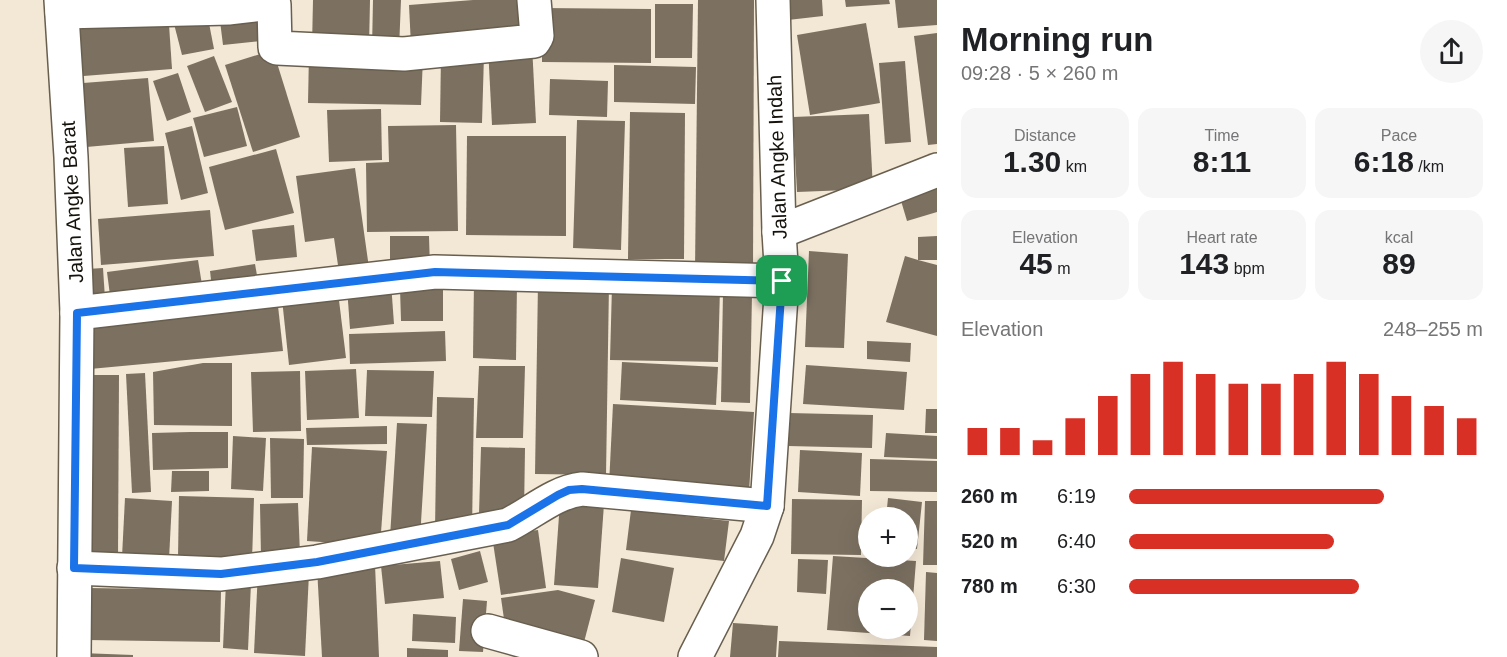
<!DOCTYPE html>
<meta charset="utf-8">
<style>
body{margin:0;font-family:Arial,sans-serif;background:#f6f6f6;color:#202124;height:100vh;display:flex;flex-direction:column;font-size:22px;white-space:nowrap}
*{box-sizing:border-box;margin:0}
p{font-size:20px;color:#757577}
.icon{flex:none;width:33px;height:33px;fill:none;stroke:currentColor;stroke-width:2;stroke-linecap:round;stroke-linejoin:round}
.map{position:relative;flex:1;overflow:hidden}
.details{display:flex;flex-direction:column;background:#fff;width:570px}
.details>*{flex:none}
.buttons{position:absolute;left:858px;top:507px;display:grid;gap:12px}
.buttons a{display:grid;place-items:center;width:60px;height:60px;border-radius:50%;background:#fff;box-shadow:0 6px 24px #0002;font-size:30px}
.pin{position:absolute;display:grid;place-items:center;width:51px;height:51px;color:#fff;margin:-26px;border-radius:12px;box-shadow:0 3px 9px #0006}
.round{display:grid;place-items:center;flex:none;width:63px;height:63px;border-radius:32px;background:#f6f6f6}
.overview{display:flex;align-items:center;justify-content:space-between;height:102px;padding:0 24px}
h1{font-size:33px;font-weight:700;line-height:45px}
.stats{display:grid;grid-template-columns:repeat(3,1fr);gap:9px;height:102px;padding:6px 24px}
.stats div{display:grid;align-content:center;border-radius:15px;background:#f6f6f6;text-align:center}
.stats b{font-size:30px;font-weight:700}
.stats small{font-size:16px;font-weight:400}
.stats p{font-size:16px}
.chart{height:168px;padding:12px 24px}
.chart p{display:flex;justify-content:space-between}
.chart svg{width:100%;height:108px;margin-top:6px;stroke:#d93025;stroke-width:6}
ul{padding:0 24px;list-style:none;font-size:20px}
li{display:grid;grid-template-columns:96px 72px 1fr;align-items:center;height:45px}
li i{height:15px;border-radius:8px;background:#d93025}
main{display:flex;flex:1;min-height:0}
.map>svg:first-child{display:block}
.building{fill:#7c7161;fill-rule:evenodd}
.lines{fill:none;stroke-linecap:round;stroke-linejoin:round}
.street-casing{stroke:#695f4f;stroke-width:36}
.secondary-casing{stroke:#695f4f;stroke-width:36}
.street{stroke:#fff;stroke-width:33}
.secondary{stroke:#fff;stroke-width:33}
.route-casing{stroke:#fff;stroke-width:12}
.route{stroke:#1a73e8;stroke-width:8}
.labels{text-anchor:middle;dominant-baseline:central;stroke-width:4.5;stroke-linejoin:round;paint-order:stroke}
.street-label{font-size:20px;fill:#15120b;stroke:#fff}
</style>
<main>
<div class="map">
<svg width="937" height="657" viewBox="0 0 937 657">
<rect width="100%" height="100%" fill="#f3e7d5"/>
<g class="building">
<polygon points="313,0 370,0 369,47 312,46"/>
<polygon points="373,0 401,0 399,49 372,48"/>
<polygon points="473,0 528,0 530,37 411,46 409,5"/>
<polygon points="698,0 754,0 753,271 695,271"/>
<polygon points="786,0 822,0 823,16 788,20"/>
<polygon points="845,0 889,0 890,4 846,7"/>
<polygon points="895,0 937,0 937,25 898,28"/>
<polygon points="655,4 693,4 692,58 655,58"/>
<polygon points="265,7 269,40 223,45 219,13"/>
<polygon points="542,8 651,9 651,63 542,62"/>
<polygon points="168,10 172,69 71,77 67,18"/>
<polygon points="207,13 214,49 182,55 173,20"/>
<polygon points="866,23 880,103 810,115 797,35"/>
<polygon points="937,33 937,144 928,145 914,36"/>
<polygon points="532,45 536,123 492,125 488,47"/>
<polygon points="273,50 300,137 253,152 225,65"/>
<polygon points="309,54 423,57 421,105 308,103"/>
<polygon points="441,54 484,55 482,123 440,122"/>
<polygon points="214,56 232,102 205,112 187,66"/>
<polygon points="905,61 911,142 885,144 879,63"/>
<polygon points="614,65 696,67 695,104 614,102"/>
<polygon points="178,73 191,112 167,121 153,81"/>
<polygon points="148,78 154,141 75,148 70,84"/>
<polygon points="550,79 608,81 607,117 549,115"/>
<polygon points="237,107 247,146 204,157 193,118"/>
<polygon points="381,109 382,160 329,162 327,110"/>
<polygon points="630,112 685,113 684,259 628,259"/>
<polygon points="869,114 873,189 797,192 793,117"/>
<polygon points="577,120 625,121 621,250 573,248"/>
<polygon points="456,125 458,231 367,232 366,163 389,162 388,126"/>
<polygon points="192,126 208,193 181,200 165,133"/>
<polygon points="467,136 566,136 566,236 466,235"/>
<polygon points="164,146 168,204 128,207 124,148"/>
<polygon points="276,149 294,213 225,230 209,167"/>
<polygon points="355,168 369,268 339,272 334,238 305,242 296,176"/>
<polygon points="937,183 937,212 907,221 899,194"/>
<polygon points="210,210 214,256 101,265 98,219"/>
<polygon points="294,225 297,257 256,261 252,230"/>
<polygon points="390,236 429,236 430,269 390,269"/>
<polygon points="937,236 937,260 918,260 937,265 937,336 886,322 905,256 918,260 918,237"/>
<polygon points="809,251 848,254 844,348 805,347"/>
<polygon points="198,260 203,291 111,303 107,272"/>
<polygon points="255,264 258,281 212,288 210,271"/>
<polygon points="103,268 105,299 90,300 87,269"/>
<polygon points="474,280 517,282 516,360 473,358"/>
<polygon points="391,283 394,324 350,329 347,287"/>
<polygon points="538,283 609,283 606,475 535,474"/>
<polygon points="612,286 720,288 718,362 610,360"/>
<polygon points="443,287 443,321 401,321 400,288"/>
<polygon points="338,292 346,358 289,365 282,299"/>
<polygon points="723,293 752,293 750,403 721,402"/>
<polygon points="277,297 283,351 90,369 86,318"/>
<polygon points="445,331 446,361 350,364 349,334"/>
<polygon points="867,341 911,343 910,362 867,359"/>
<polygon points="622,362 718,367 716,405 620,400"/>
<polygon points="203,363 232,363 232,426 154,425 153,372"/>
<polygon points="806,365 907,372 904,410 803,404"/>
<polygon points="479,366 525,366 523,438 476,438"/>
<polygon points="356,369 359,418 307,420 305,371"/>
<polygon points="367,370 434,371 432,417 365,416"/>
<polygon points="300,371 301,431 253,432 251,372"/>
<polygon points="145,373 151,492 132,493 126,374"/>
<polygon points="81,375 119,375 118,557 80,557"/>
<polygon points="437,397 474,398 472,531 435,530"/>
<polygon points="613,404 754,412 749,492 609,485"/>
<polygon points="926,409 937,409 937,433 925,433"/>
<polygon points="789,413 873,415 872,448 788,446"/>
<polygon points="397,423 427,424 420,539 390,537"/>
<polygon points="387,426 387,444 307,445 306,428"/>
<polygon points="190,432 228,432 228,468 153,470 152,433"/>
<polygon points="886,433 937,436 937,459 884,457"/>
<polygon points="233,436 266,438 263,491 231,489"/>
<polygon points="270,438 304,439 303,498 271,498"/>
<polygon points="312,447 387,451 380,546 307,541"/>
<polygon points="481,447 525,448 524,514 479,514"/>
<polygon points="800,450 862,453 860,496 798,492"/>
<polygon points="870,459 937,461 937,492 870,491"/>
<polygon points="172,471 209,471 209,491 171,492"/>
<polygon points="179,496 254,498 252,561 178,558"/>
<polygon points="125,498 172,501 169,559 122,557"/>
<polygon points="888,498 922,502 917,549 908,548 908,518 886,518"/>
<polygon points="792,499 862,500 861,555 791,554"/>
<polygon points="925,501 937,501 937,565 923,565"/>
<polygon points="560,502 604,504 598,588 554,585"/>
<polygon points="298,503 300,555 261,556 260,504"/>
<polygon points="631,510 729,521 724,561 626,550"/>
<polygon points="538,530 546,588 501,595 492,536"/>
<polygon points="480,551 488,582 459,590 451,559"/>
<path d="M 833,556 L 916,561 L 910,636 L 827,630 ZM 868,590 L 908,590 L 908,628 L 868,628 Z"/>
<polygon points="621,558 674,568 664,622 612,612"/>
<polygon points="798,559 828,560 826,594 797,592"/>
<polygon points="440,561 444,598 385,604 381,566"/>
<polygon points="375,565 379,657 322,657 317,568"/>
<polygon points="258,571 309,573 305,656 254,653"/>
<polygon points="926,572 937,573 937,641 924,640"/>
<polygon points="226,582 251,583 248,650 223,648"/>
<polygon points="88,588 221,590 220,642 87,640"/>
<polygon points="558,590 595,600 583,646 505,626 501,598"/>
<polygon points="463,599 487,601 483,652 459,651"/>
<polygon points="413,614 456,617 455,643 412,641"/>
<polygon points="733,623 778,626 776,657 730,657"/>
<polygon points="779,641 937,647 937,657 778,657"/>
<polygon points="407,648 448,650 448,657 407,657"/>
<polygon points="81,653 133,655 133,657 81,657"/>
</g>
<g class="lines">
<defs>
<g id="street">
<polyline points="61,0 71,157 77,313 74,657"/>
<polyline points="62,12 230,8 270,3 274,5 275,47 277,48 404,54 534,41 537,36 534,0"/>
<polyline points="779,232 937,170"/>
<polyline points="77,313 435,272 782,281"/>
<path d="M 74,568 L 221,574 L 317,562 L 508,525 C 532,513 555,492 582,489 L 767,506"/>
<polyline points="488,631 581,657"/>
</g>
<polyline id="secondary" points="695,657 757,536 767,506 782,281 779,232 773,0"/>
</defs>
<use href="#street" class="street-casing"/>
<use href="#secondary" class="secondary-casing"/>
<use href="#street" class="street"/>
<use href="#secondary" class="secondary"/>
</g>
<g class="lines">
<defs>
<polygon id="route" points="435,272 782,281 767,506 582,489 569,490 558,495 508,525 317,562 221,574 74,568 77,313"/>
</defs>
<use href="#route" class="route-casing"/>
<use href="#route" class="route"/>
</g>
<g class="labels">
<g class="street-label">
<text transform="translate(777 157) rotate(-92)">Jalan Angke Indah</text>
<text transform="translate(72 202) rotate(-93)">Jalan Angke Barat</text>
</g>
</g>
</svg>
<div class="buttons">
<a>+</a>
<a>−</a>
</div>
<div class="pin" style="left:782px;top:281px;background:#1e9e55"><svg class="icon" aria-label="arrive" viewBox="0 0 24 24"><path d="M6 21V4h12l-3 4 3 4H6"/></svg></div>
</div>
<section class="details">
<div class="overview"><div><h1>Morning run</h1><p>09:28 · 5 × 260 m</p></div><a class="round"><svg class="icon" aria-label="share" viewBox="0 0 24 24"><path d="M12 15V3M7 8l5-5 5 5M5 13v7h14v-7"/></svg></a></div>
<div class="stats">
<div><p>Distance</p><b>1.30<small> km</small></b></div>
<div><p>Time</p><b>8:11</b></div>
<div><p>Pace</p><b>6:18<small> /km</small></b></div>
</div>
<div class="stats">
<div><p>Elevation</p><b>45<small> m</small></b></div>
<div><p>Heart rate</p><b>143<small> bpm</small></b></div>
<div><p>kcal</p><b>89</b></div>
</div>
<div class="chart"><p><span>Elevation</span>248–255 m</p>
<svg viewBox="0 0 160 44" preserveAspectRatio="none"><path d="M5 44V33M15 44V33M25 44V38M35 44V29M45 44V20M55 44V11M65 44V6M75 44V11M85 44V15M95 44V15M105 44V11M115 44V6M125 44V11M135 44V20M145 44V24M155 44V29"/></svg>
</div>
<ul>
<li><b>260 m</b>6:19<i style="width:72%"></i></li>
<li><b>520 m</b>6:40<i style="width:58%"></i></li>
<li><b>780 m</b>6:30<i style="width:65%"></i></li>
</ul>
</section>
</main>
